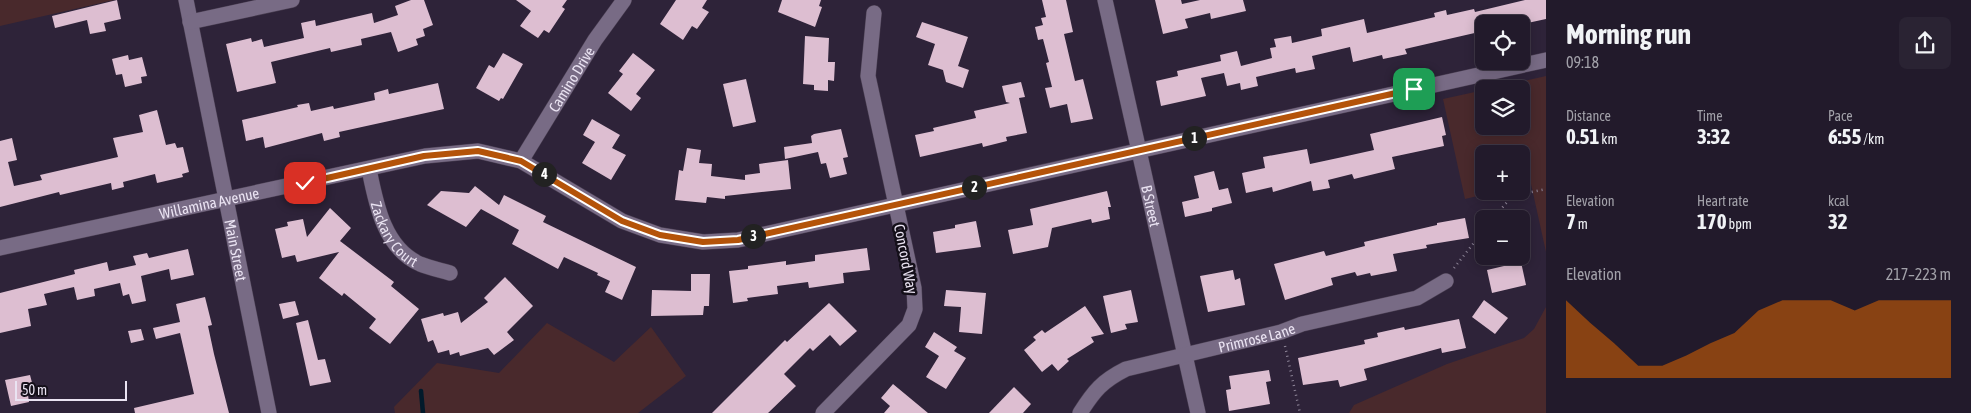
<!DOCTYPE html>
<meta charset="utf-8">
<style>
body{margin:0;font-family:"Asap Condensed",sans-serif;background:#2a2333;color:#f1f3f6;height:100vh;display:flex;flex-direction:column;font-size:19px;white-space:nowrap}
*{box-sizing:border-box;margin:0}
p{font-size:16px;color:#a2a1a9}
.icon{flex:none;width:28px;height:28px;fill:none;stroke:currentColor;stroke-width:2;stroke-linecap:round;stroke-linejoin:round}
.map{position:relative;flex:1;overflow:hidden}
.drawer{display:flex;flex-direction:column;background:#221a2b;width:425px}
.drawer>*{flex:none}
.controls{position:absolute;left:1475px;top:15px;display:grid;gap:10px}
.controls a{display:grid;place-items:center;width:55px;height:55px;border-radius:8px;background:#221a2b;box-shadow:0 2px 12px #0003,0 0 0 1px #3f3847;font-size:25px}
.scale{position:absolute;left:15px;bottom:12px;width:112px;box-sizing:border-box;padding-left:5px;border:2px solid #eae3f2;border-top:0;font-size:14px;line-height:18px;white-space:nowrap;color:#eae3f2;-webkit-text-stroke:4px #140f19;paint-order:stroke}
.pin{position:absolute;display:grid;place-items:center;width:42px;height:42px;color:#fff;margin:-21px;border-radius:10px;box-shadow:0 2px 8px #0006}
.km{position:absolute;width:25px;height:25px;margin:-12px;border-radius:50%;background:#222;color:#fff;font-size:14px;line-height:25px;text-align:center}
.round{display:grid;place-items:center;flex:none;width:52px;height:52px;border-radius:8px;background:#2a2333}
.summary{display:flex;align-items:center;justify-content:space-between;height:85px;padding:0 20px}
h1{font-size:28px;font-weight:700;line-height:38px}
.stats{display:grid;grid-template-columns:repeat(3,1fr);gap:8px;height:85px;padding:5px 20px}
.stats div{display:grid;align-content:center}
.stats b{font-size:21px;font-weight:700}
.stats small{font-size:14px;font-weight:400}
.stats p{font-size:14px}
.chart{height:140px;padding:10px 20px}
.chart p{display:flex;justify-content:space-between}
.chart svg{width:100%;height:90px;margin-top:5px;fill:#b45309;opacity:.7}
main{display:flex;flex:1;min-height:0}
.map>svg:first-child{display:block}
.green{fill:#49292c}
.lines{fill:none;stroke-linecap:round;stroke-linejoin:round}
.stream{stroke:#021a2b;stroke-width:4.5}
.building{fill:#ddbed1}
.minor-casing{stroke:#4a3f52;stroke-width:16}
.path{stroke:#8e8598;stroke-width:2.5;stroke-dasharray:1 4;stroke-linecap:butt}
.minor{stroke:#786b85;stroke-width:15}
.route-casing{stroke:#fff;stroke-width:10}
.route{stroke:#b45309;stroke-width:6}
.labels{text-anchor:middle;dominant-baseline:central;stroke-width:5;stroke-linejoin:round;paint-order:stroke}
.street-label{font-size:15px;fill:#eae3f2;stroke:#140f19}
</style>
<main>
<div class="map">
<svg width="1546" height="413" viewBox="0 0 1546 413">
<rect width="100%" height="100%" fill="#2e2339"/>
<g class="green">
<polygon points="0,0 114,0 0,26"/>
<polygon points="1546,76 1546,252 1531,184 1521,186 1521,154 1484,154 1484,191 1498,191 1465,199 1443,99 1484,90 1484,126 1521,126 1521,89 1489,89"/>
<polygon points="1546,307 1546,413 1349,413 1354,405 1447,364 1524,338 1534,329"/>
<polygon points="547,323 614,362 651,327 686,376 638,413 395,413 394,407 437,363 499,373"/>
</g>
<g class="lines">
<polyline class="stream" points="421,391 423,413"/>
</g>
<g class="building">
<polygon points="117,0 121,19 104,23 106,31 90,34 87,20 55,28 52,16"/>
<polygon points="411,0 424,0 433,25 423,29 425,36 416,39 418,45 398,52 391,32 361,39 362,45 331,52 330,48 271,62 276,83 237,92 226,44 251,38 252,42 262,39 264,47 304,38 301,23 315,20 316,26 372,13 374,23 398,15 395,6"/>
<polygon points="516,0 567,0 562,7 565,9 549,33 544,30 538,38 520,26 531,11"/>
<polygon points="676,0 707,0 702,8 709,12 697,29 692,26 683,40 660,24"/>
<polygon points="782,0 821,0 819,6 822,7 815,27 778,12"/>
<polygon points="1042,0 1066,0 1073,32 1064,34 1075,81 1083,79 1093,119 1071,123 1067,104 1050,108 1045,88 1052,87 1046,63 1049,62 1043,39 1038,40 1035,27 1043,25 1041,18 1046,17"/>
<polygon points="1155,0 1181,0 1182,4 1200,0 1243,0 1246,11 1211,19 1210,13 1185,19 1188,28 1163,34"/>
<polygon points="1525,0 1546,0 1546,19 1523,24 1477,24 1479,32 1405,49 1407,54 1383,59 1382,55 1353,62 1350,47 1312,56 1315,69 1296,73 1295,68 1256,77 1258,86 1241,90 1240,83 1227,86 1224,73 1201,78 1206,96 1161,106 1156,81 1178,76 1177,71 1221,61 1220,55 1237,51 1241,66 1272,58 1270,48 1276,47 1274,39 1291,36 1292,43 1322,36 1321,29 1364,19 1367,33 1435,17 1434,13 1446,10 1447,15 1474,9 1475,12"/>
<polygon points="922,22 968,37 958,66 969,70 963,88 946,82 943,70 928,65 935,44 916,37"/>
<polygon points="805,36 829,38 828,62 835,62 834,81 828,80 828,91 814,90 814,85 803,84"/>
<polygon points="503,53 523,64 503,99 501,98 499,101 476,88 489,65 494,68"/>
<polygon points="633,53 655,70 636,94 641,98 631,111 608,93 623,74 619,71"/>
<polygon points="128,55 129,60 142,57 147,76 141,77 142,83 125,87 122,74 116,75 112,59"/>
<polygon points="746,79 756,122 733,127 723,84"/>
<polygon points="1021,82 1025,97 1019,98 1027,133 1006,137 1007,141 983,147 982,143 920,157 915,135 934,131 933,128 976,118 974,111 1010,103 1006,102 1002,86"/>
<polygon points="438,83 444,109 339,132 340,137 324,141 322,133 265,148 263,137 246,141 242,120 298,107 297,105 309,103 311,111 333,106 334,109 375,100 374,93 388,89 389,94"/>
<polygon points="157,110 166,145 175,143 177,148 183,147 189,172 182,174 183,177 157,183 155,174 123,182 124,187 112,190 111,183 60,195 59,192 0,207 0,141 12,138 17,160 8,162 14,186 42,180 40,175 118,157 113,138 143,132 139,115"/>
<polygon points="1442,117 1446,135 1442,136 1444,146 1392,157 1395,169 1354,179 1352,174 1328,180 1330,188 1313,191 1311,181 1273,192 1272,187 1246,193 1242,173 1265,168 1263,157 1307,149 1310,164 1338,158 1374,150 1370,134"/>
<polygon points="592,119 620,135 612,148 626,155 611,180 582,163 595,142 583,135"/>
<polygon points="841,129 848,157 843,158 847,174 830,178 826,163 821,164 818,152 785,159 784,147 812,143 811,136 814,134"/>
<polygon points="687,148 701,150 699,163 712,164 711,176 745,180 745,175 760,173 759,164 788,160 791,189 725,196 725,199 707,197 706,203 675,200 679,170 683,171"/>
<polygon points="1214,171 1219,190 1228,188 1232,203 1212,208 1212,211 1185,217 1182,202 1199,198 1194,176"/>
<polygon points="475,186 499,205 504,195 546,216 543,222 636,267 622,300 605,292 610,281 597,275 598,273 564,257 558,269 512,244 519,230 481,209 466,227 427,205 441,191 469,193"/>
<polygon points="1107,191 1111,207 1108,207 1110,219 1092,223 1091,219 1052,228 1048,247 1013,254 1008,230 1033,225 1030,209"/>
<polygon points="330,208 351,228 340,241 394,282 391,286 419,309 390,344 369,328 376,319 344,293 342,296 319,278 339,252 297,262 295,255 282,258 275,229 288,226 287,222 303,219 307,237"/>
<polygon points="1465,218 1469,238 1426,245 1427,248 1393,254 1397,271 1371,276 1370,273 1357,276 1355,272 1331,278 1333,285 1285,300 1274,264 1324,251 1326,256 1365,246 1364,242 1437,225 1437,223"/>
<polygon points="976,221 981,247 936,253 933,232 955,228 955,225"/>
<polygon points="867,248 870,270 843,273 844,283 809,288 808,282 777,286 778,294 747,298 748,301 733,303 729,271 748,269 748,266 786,261 786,265 815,261 815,255"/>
<polygon points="188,249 194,275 171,280 169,269 141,276 146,301 132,304 129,294 123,296 120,283 94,289 95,296 77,300 74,287 44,294 47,305 28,309 31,326 0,333 0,293 75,274 74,270 107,262 109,271 136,265 133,256 147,253 149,258"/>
<polygon points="1521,262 1526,285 1492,293 1487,270"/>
<polygon points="1233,270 1235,280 1240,278 1245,305 1208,312 1200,276"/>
<polygon points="691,274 710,274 709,306 704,306 703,315 651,316 652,290 691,291"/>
<polygon points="505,277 533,306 507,332 514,340 494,355 488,348 460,356 459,352 450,355 449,350 438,353 433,340 428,342 421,319 443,313 444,316 458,312 461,323 488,302 484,298"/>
<polygon points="946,290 986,293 982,334 959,332 961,307 944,306"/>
<polygon points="1131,290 1138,322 1125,324 1127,329 1111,333 1103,296"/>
<polygon points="205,297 212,325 208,326 214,354 229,413 135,413 134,408 194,394 180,333 156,339 153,328 180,322 176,304"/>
<polygon points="1484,300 1508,318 1495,334 1472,317"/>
<polygon points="295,301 299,315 283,319 279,304"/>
<polygon points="829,303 857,331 840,346 830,335 813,351 810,348 784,374 796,386 768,413 712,413 785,340 787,342"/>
<polygon points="1085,306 1104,334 1091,337 1094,342 1067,359 1069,361 1058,371 1052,364 1042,372 1024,350 1036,340 1033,337 1042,330 1045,333"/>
<polygon points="1459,319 1466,348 1442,353 1441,348 1364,369 1367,380 1340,387 1338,380 1303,385 1298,358 1365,344 1364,340 1378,337 1377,333 1404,327 1405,330"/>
<polygon points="308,320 318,360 325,359 331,382 310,386 296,323"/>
<polygon points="141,329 144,340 131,343 128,331"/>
<polygon points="934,332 957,347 954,351 966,358 946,389 926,377 939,356 925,347"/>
<polygon points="1269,370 1271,381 1266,382 1270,404 1229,411 1226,390 1231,389 1229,376"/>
<polygon points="30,375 35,394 28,395 29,402 11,406 5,380"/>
<polygon points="893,384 928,413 884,413 890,406 881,398"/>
<polygon points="1014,387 1031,404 1023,413 989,413"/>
</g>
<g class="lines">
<defs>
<g id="minor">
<path id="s1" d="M 186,0 L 269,413"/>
<path id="s2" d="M 1105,0 L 1198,413"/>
<polyline points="190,22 292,0"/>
<path id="s3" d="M 521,161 L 595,40 L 624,0"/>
<path id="s4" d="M 369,169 C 376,204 384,248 420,264 C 430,268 440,270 450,273"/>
<path id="s5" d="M 0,248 L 425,156 L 478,151 L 521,161 L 622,221 L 660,235 L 703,242 L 738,240 L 1546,60"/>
<polyline points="823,413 909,325 915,309 914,288 868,76 874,13"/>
<path id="s6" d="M 1080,413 C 1094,391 1102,381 1126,369 L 1281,332 L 1302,324 L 1417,298 L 1446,281"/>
</g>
</defs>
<use href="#minor" class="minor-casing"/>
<g class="path">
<polyline points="1493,219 1512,196 1546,189"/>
<polyline points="1454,268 1484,230"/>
<polyline points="1285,346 1300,413"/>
</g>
<use href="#minor" class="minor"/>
</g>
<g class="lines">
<defs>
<polyline id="route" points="305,183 424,156 478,151 521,161 622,221 660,235 703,242 738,240 1414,89"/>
</defs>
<use href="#route" class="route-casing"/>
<use href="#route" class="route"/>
</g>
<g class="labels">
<g class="street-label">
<text stroke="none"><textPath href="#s3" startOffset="96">Camino Drive</textPath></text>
<text stroke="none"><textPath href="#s5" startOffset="214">Willamina Avenue</textPath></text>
<text stroke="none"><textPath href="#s2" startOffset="211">B Street</textPath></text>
<text stroke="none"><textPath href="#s4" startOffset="71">Zackary Court</textPath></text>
<text stroke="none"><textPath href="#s1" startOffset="255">Main Street</textPath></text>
<text transform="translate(906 259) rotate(79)">Concord Way</text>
<text stroke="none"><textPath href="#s6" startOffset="199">Primrose Lane</textPath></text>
</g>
</g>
</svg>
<div class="controls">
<a><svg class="icon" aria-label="locate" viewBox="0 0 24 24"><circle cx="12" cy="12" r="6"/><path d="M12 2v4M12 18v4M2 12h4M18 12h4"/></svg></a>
<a><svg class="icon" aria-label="layers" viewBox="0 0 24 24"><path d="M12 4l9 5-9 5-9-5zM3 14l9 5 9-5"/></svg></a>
<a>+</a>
<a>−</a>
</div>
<div class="scale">50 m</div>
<div class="pin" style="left:1414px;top:89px;background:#1e9e55"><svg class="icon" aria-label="arrive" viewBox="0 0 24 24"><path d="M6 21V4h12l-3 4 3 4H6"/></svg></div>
<div class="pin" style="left:305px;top:183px;background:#d93025"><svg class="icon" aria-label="check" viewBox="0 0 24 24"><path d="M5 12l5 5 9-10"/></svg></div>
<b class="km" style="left:1194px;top:138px">1</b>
<b class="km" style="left:974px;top:187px">2</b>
<b class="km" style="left:753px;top:236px">3</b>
<b class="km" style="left:544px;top:174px">4</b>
</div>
<section class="drawer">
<div class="summary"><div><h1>Morning run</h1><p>09:18</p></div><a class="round"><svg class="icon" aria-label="share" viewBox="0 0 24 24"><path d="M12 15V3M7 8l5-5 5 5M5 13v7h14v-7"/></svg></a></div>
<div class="stats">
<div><p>Distance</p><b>0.51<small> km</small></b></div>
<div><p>Time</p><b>3:32</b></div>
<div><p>Pace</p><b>6:55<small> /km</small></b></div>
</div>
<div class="stats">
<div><p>Elevation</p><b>7<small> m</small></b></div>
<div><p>Heart rate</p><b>170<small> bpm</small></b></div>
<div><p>kcal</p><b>32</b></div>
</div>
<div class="chart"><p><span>Elevation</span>217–223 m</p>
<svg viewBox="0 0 160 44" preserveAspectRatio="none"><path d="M0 44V6L10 17L20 27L30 38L40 38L50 33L60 27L70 22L80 11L90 6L100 6L110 6L120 11L130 6L140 6L150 6L160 6V44z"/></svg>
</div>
</section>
</main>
